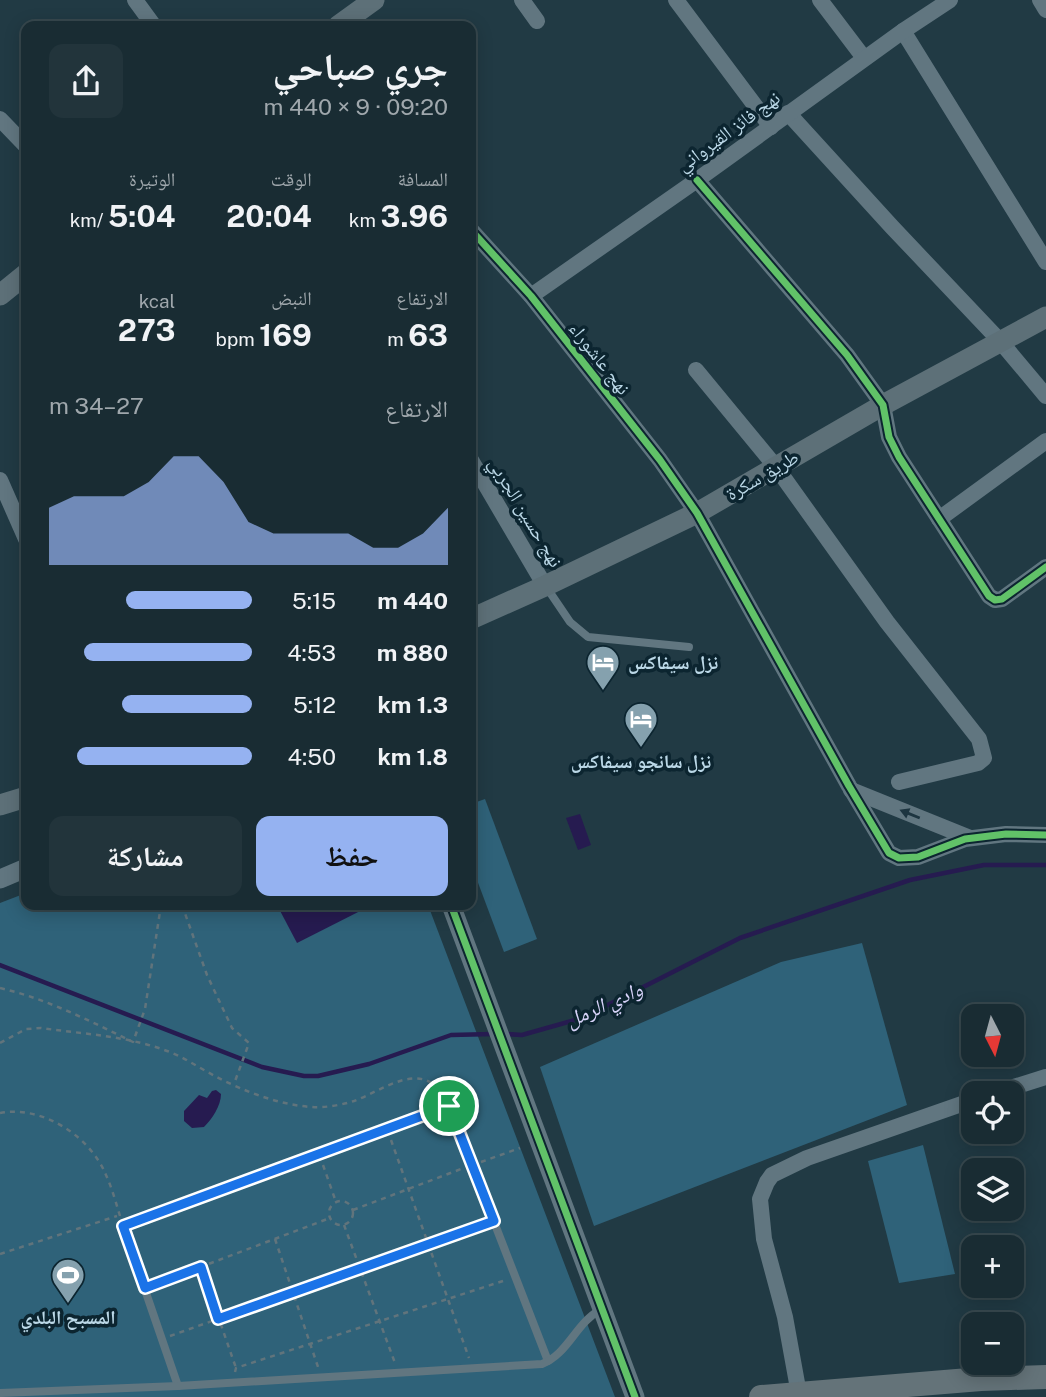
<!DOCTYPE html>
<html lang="ar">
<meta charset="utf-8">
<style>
body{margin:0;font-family:"Public Sans","Noto Naskh Arabic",sans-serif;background:#22343b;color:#f1f3f6;direction:rtl;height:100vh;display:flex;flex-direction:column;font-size:26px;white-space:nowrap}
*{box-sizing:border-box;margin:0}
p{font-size:23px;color:#9fa7ac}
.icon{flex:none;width:38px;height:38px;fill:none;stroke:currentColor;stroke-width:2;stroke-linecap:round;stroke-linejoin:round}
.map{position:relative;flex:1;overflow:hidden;direction:ltr}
.drawer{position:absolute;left:21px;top:21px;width:455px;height:889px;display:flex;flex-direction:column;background:#192c33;border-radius:14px;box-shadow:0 4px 18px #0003,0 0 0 2px #37484e;direction:rtl}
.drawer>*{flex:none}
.needle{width:46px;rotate:174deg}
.tools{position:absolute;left:961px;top:1004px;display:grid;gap:14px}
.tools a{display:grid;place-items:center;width:63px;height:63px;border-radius:14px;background:#192c33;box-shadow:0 4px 18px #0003,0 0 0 2px #37484e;font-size:35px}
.pin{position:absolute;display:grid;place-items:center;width:60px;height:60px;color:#fff;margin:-30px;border:4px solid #fff;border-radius:50%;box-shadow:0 2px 7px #0007}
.round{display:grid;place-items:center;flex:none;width:74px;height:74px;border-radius:14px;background:#22343b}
.overview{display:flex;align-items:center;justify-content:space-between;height:119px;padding:0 28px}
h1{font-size:38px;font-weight:700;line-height:52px}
.stats{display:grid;grid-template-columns:repeat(3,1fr);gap:10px;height:119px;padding:7px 28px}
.stats div{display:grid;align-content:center}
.stats b{font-size:30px;font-weight:700}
.stats small{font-size:19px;font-weight:400}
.stats p{font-size:19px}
.chart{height:196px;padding:14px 28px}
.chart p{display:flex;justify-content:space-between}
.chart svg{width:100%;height:126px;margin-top:7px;fill:#95b2f1;opacity:.7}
.cta{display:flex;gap:14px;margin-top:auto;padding:14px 28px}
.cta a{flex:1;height:80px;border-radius:14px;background:#95b2f1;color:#111;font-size:28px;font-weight:700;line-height:80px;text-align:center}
.cta a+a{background:#22343b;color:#f1f3f6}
ul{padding:0 28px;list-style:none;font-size:23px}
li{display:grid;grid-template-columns:112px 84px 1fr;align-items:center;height:52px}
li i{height:18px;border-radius:9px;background:#95b2f1}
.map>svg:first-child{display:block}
.green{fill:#2f6279}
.water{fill:#261b50}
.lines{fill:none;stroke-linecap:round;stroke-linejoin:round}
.stream{stroke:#261b50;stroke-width:4.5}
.path{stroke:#61747c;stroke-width:2.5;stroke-dasharray:5 5;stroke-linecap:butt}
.service{stroke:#617680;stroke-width:8}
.minor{stroke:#617680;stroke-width:16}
.tertiary{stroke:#617680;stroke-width:19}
.secondary{stroke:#5d7078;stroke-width:21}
.primary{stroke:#647379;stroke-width:24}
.cycleway-casing{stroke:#0c2530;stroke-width:11}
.cycleway{stroke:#61c268;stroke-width:7}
.oneway{fill:#1d3540}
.route-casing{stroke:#fff;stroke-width:14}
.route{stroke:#1a73e8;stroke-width:9}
.labels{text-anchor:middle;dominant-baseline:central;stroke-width:7;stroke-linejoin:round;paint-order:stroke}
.street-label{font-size:19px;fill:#bbd8e7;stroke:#0c2530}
.poi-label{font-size:19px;font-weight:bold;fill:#bbd8e7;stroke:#0c2530}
.water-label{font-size:21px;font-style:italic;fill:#d6d2f8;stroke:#0c2530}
</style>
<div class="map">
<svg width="1046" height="1397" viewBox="0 0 1046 1397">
<rect width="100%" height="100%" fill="#213a44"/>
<g class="green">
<polygon points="485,799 537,939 504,952 471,864 471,804"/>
<polygon points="26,893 26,905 428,905 615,1397 0,1397 0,903"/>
<polygon points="862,943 907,1105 594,1226 540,1067 781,962"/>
<polygon points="923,1145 955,1274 899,1283 868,1161"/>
</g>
<g class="water">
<polygon points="580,814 591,845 578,850 566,818"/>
<polygon points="277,905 372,905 297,943"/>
<path d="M 216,1090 L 221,1094 C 221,1106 212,1119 204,1127 L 192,1128 L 184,1121 L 184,1111 L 199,1095 L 207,1098 L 212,1091 Z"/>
</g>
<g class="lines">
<g class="stream">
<polyline points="0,965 262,1067 304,1076 318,1076 369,1064 451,1035 493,1034"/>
<polyline points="506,1034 522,1035 582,1018 740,938 910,880 984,865 1046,865"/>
</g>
<g class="path">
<polyline points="182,905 207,975 232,1028 249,1043 234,1084"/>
<path d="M 0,988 C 47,999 90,1021 133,1042 L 145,1009 L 161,905"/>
<path d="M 0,1043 L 26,1029 L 41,1028 C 83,1034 128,1036 167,1051 C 184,1057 199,1068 215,1076 C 243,1091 279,1105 312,1107 C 325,1108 341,1105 354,1101 C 382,1091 422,1058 444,1097"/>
<path d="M 0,1113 C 42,1105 90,1136 106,1175 C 112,1188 116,1203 120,1216"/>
<polyline points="391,1140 469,1358"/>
<polyline points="481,1162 520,1148"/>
<polyline points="323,1165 336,1202"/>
<circle cx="341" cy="1213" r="12"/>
<polyline points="353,1210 461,1169"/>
<polyline points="344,1225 395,1363"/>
<polyline points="275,1239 318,1367"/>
<polyline points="0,1254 117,1216"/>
<polyline points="201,1267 236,1368"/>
<polyline points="153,1285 330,1218"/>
<polyline points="170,1336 484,1224"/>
<polyline points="235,1372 236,1368 506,1280"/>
</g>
<g class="service">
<polyline points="547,588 570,622 588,637 689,647"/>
<polyline points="178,1386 123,1226 449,1106 548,1361"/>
<path d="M 0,1393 L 178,1386 L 542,1364 C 568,1354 576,1323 600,1310"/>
</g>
<g class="minor">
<polyline points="135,0 154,26"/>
<polyline points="522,0 537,21"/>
<polyline points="676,0 771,127"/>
<polyline points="820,0 864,58"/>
<polyline points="1040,0 1046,10"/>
<polyline points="903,31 1046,262"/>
<polyline points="788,113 892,227 1000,341 1046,396"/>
<polyline points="0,119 26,146"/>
<polyline points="697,180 847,355 883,405 889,437 899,457 989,596 995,600 1002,599 1046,567"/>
<polyline points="471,230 531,296 660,460 697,513 849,786 889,853 899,858 918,857 965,839 1006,834 1046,835"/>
<polyline points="531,296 697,180 903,31 950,0"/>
<polyline points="696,370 776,467 887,622 979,739 984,758 978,763 899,782"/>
<polyline points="471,460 545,586"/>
<polyline points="0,480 26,539"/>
<polyline points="939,519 1046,441"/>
<polyline points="851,790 970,838"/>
<polyline points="991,1094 1046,1077"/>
<polyline points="799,1394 785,1317 764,1239 760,1199 767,1182 772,1175 807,1158 973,1100"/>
</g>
<g class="tertiary">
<polyline points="0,879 26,868"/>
<polyline points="451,905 635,1397"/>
</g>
<g class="secondary">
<polyline points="338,26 374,0"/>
<polyline points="0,295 26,274"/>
<polyline points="471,619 545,586 697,513 883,405 1046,317"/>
<polyline points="0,805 26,797"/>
</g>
<polyline class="primary" points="761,1397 981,1379 1046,1377"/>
<defs>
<g id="cycleway">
<polyline points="697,180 847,355 883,405 889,437 899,457 989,596 995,600 1002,599 1046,567"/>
<polyline points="471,230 531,296 660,460 697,513 849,786 889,853 899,858 918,857 965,839 1006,834 1046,835"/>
<polyline points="451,905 635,1397"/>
</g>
</defs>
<use href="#cycleway" class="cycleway-casing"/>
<use href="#cycleway" class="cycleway"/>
</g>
<defs><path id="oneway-solid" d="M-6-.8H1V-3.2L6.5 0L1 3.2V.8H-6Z" transform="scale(1.75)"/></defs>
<use class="oneway" href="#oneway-solid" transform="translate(910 814) rotate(-158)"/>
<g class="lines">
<defs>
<polygon id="route" points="449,1106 494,1221 218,1319 201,1267 145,1288 123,1226"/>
</defs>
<use href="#route" class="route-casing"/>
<use href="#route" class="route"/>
</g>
<defs>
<symbol id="hotel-pin" viewBox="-11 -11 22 30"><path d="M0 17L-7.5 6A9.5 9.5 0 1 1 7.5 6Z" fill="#85a1ae" stroke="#0c2530"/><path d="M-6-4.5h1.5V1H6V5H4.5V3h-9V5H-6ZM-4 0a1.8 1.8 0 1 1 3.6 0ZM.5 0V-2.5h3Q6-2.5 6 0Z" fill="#fff"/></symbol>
<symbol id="stadium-pin" viewBox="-11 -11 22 30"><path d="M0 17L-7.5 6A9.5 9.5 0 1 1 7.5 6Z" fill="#85a1ae" stroke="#0c2530"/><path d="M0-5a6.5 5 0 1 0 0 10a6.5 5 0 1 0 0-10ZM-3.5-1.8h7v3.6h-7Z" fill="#fff"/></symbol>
</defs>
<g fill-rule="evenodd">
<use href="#hotel-pin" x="584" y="643" width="38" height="52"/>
<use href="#hotel-pin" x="622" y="700" width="38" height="52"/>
<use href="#stadium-pin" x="49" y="1256" width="38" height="52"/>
</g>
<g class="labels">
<g class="street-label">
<text transform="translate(728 131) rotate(-36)">نهج فائز القيرواني</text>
<text transform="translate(600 358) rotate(52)">نهج عاشوراء</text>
<text transform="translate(762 475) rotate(-30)">طريق سكرة</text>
<text transform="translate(526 512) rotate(59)">نهج حسين الجربي</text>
</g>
<g class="poi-label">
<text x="628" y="662" text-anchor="start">نزل سيفاكس</text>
<text x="641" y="761">نزل سانجو سيفاكس</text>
<text x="68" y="1317">المسبح البلدي</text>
</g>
<g class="water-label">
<text transform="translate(604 1004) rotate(-24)">وادي الرمل</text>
</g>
</g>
</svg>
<div class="tools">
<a><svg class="needle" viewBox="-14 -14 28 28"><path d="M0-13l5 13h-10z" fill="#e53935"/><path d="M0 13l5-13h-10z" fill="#9fa7ac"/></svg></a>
<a><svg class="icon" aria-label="locate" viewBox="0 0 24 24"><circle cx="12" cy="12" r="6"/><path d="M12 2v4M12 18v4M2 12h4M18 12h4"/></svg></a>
<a><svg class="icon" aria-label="layers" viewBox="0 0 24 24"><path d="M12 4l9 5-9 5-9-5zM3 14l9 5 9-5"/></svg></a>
<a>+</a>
<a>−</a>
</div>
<div class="pin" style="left:449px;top:1106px;background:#1e9e55"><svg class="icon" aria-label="arrive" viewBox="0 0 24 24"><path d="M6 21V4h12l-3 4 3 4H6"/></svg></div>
<section class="drawer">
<div class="overview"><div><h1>جري صباحي</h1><p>09:20 · 9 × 440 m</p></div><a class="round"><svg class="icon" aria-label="share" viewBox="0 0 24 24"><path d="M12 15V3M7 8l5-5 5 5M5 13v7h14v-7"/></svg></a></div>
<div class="stats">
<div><p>المسافة</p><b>3.96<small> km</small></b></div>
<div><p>الوقت</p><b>20:04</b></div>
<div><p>الوتيرة</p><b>5:04<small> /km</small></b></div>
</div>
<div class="stats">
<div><p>الارتفاع</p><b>63<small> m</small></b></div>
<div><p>النبض</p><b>169<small> bpm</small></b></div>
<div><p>kcal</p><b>273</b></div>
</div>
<div class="chart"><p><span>الارتفاع</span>27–34 m</p>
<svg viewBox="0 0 160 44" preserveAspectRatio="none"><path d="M0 44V24L10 20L20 20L30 20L40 15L50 6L60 6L70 15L80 29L90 33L100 33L110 33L120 33L130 38L140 38L150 33L160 24V44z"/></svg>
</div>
<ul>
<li><b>440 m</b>5:15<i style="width:62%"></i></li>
<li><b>880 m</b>4:53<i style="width:83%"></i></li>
<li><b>1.3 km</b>5:12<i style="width:64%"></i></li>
<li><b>1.8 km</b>4:50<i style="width:86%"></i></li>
</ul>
<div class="cta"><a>حفظ</a><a>مشاركة</a></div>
</section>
</div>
